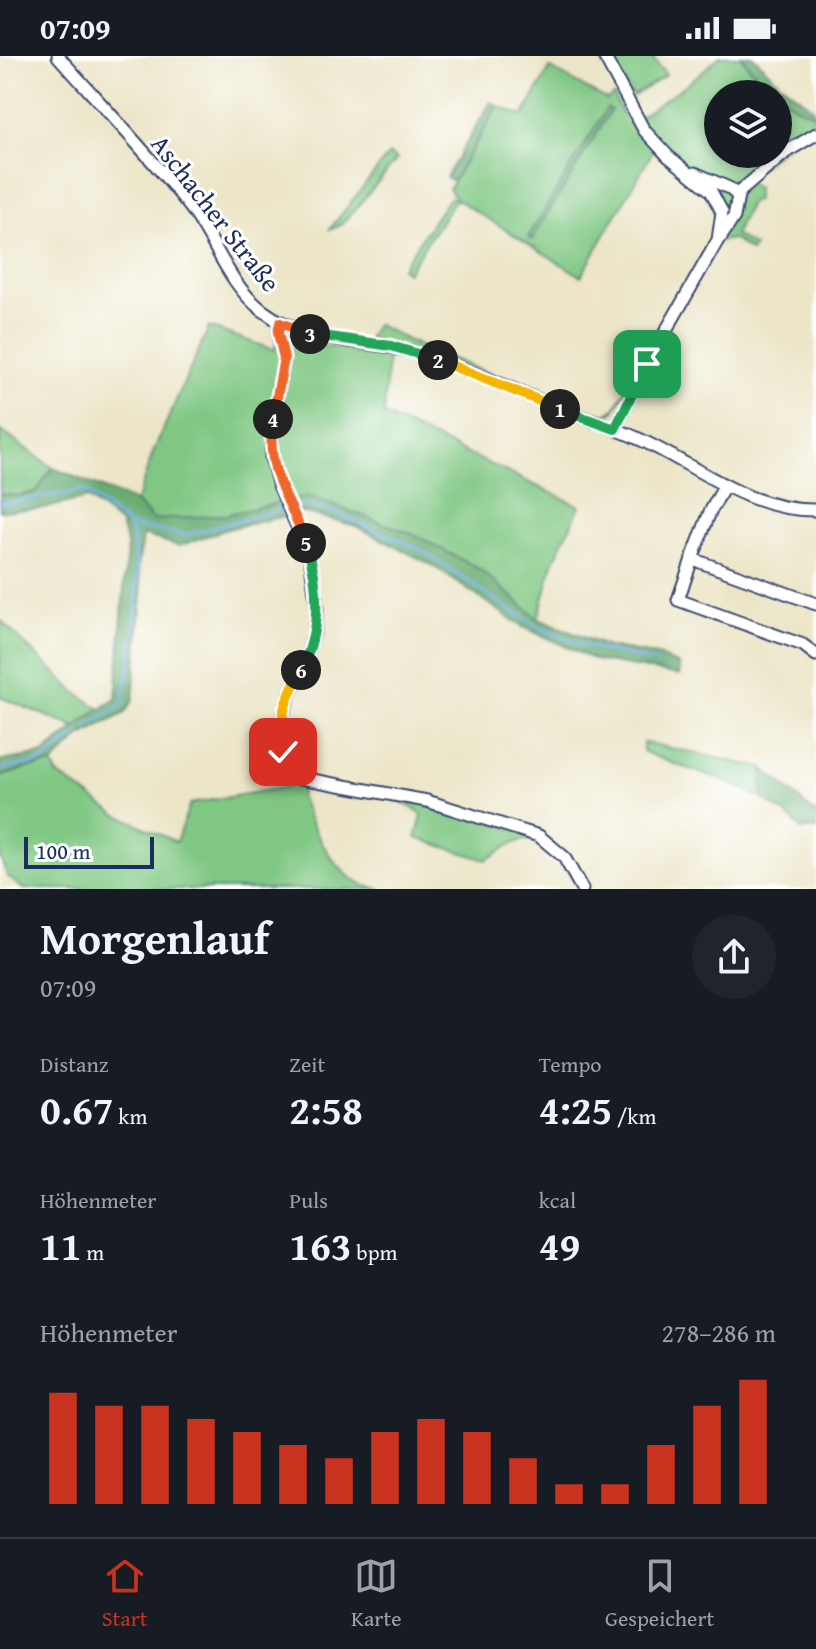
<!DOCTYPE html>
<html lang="de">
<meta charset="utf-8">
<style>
body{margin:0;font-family:"Gentium Book Plus",serif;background:#20242c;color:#f1f3f6;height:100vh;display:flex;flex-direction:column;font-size:30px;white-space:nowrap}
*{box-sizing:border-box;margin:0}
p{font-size:26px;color:#9ea1a6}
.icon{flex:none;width:44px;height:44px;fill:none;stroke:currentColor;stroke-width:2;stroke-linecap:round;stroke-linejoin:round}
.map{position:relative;height:833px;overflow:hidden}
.details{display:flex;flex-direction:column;background:#171b24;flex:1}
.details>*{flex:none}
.controls{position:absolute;left:704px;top:24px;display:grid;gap:16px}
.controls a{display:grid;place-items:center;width:88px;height:88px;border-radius:50%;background:#171b24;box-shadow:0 4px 12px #0003;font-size:40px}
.scale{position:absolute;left:24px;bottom:20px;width:130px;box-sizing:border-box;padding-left:8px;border:4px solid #1b2f5e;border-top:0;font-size:22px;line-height:28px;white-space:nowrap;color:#1b2f5e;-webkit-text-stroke:6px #fff;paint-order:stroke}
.pin{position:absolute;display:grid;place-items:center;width:68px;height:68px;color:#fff;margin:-34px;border-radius:16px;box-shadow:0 4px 12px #0006}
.km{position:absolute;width:40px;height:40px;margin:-20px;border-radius:50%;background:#222;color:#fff;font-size:22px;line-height:40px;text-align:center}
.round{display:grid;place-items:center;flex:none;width:84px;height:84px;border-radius:42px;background:#20242c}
.headline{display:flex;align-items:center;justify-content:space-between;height:136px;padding:0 40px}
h1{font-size:44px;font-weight:800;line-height:60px}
.stats{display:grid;grid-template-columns:repeat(3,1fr);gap:12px;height:136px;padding:8px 40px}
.stats div{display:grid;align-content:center}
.stats b{font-size:40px;font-weight:800}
.stats small{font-size:22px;font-weight:400}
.stats p{font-size:22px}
.chart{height:224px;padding:16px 40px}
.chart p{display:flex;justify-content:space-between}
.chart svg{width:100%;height:144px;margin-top:8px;stroke:#c8321e;stroke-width:6}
.status{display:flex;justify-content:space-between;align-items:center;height:56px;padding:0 40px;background:#171b24;direction:ltr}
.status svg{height:22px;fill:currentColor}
.tabs{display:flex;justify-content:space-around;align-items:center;height:112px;border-top:2px solid #363941;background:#171b24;font-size:22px;color:#9ea1a6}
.tabs a{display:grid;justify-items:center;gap:4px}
.tabs .active{color:#c8321e}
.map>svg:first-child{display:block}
.green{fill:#80c783;stroke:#4e7b70;stroke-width:2}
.forest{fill:#68ac71;stroke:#426e68;stroke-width:2}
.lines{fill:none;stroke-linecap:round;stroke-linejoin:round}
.stream{stroke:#74abe2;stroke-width:3}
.minor-casing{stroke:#3a4a6e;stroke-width:15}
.minor{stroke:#fff;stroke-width:11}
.split-1-casing{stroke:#fff;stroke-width:16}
.split-2-casing{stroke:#fff;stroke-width:16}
.split-3-casing{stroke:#fff;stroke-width:16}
.split-4-casing{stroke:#fff;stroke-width:16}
.split-5-casing{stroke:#fff;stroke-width:16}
.split-6-casing{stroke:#fff;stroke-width:16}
.split-7-casing{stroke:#fff;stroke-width:16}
.split-1{stroke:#22a559;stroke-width:10}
.split-2{stroke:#f5b400;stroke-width:10}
.split-3{stroke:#22a559;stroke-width:10}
.split-4{stroke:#f0652b;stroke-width:10}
.split-5{stroke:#f0652b;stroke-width:10}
.split-6{stroke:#22a559;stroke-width:10}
.split-7{stroke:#f5b400;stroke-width:10}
.labels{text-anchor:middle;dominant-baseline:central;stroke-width:6;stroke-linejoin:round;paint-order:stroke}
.street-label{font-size:26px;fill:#1b2f5e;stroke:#fff}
</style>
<div class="status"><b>07:09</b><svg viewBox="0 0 49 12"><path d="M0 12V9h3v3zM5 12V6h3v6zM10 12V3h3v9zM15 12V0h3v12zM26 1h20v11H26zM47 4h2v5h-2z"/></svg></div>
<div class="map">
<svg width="816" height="833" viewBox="0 0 816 833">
<rect width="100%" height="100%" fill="#fff"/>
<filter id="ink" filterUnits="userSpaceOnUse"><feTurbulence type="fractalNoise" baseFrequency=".0125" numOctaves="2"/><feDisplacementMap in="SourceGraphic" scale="16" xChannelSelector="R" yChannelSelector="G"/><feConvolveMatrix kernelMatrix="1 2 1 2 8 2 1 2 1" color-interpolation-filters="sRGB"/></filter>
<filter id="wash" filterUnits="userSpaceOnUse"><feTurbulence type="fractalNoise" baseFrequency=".006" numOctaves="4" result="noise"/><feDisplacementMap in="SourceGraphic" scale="32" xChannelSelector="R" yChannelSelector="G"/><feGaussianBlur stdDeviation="1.8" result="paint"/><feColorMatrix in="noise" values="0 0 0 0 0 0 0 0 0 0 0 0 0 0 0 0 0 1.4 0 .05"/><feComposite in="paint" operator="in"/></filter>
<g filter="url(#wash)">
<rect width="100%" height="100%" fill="#ece5c7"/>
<g class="green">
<polygon points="607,0 656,0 653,3 666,19 633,40"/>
<path d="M 720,0 L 740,0 L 756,20 L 777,38 L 718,38 L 718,98 L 776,98 L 744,124 L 757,132 L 756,144 L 750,147 L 735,178 L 754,191 L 751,196 L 734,183 L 711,186 L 613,356 L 601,361 L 580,355 L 368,283 L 376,268 L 415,288 L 570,350 L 606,358 L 617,350 L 710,186 C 728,134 687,125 653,95 L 581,220 L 456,143 L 407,216 L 401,212 L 449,142 L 455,142 L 449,132 L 498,50 L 523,60 L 550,12 L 607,44 L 614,39 L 621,56 L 634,65 L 691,25 Z"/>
<polygon points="778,39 796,51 814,58 810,73 778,96"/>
<polygon points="389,98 397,103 343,168 329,174"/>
<polygon points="209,271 274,294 279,275 322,290 388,298 384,359 580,450 553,507 538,563 479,513 412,478 308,440 225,459 153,464 136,446 154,394"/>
<polygon points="0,374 53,412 36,436 16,440 0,438"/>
<polygon points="0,564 74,635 100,653 76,672 0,641"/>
<path d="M 643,686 L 763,712 L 763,743 C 725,721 682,714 643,695 Z"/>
<path d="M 52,708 L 57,718 L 116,758 L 176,786 L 190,748 L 287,731 L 289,723 L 395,740 L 448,752 L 526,777 L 554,793 L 564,805 L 580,833 C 575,828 571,819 566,812 C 537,772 522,780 486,804 L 416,782 L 422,759 C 390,733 344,732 304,728 L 300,739 C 310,767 332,816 362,828 C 367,831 375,832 381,833 L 23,833 L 8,821 L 0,802 L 0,721 L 26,712 Z"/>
</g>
<g class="forest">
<path d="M 740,0 L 753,0 L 780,27 L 812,51 L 814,58 C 781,47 762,26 740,0 Z"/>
<polygon points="491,46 498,50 453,125 446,121"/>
<polygon points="607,52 611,54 532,184 528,181"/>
<polygon points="53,412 136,446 153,464 225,459 308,440 413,478 479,513 538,563 608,591 659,600 679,609 680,619 595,604 523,571 430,508 356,470 302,456 227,473 179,490 143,479 138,510 142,537 133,644 125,657 80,681 52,708 26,712 0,721 0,705 43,698 97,655 116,643 127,489 121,468 87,442 46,452 0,455 0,438 17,440 36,436"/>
<polygon points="763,712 816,758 816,774 814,772 802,774 788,760 763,743"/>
</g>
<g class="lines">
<g class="stream">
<polyline points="0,446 7,447 83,434 129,469 185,479 287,452"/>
<polyline points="294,450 304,448 341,459 416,491 539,572 585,590 658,607"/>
<path d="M 86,672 L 123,648 C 131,593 146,523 130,470"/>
<polyline points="0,713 41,706 78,678"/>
</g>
</g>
</g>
<g filter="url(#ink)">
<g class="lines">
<defs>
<g id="minor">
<path d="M 58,0 C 102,50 149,98 190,151 C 216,185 228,228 262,254 C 309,290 371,282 424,299 C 468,313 511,333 554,350 C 582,362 611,370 639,383 C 698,410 748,455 816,454"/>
<polyline points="604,0 644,74 668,100 711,135 722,156 718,184 647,308 615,373"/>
<polyline points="695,117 729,132 738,140 734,161 721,181"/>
<polyline points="737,138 786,96 816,78"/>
<polyline points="280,267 278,277 284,302 272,367 271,401 278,427 310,500 317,552 314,577 307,601 290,637 279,671 283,696 290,720 427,745 539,780 564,801 582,833"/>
<polyline points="724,431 710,456 692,503 816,548"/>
<polyline points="692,503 678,544 803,589 816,599"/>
</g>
</defs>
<use href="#minor" class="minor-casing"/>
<use href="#minor" class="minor"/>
</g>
</g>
<g class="lines" filter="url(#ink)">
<defs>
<polyline id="split-1" points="560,353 615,373 647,308"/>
<polyline id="split-2" points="438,304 560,353"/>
<polyline id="split-3" points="310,278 391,290 438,304"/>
<polyline id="split-4" points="273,363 284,302 278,277 280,267 310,278"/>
<path id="split-5" d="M 273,363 C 265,418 289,439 306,487"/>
<path id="split-6" d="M 301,614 C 321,574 320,528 306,487"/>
<path id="split-7" d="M 283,696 C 278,661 285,645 301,614"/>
</defs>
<use href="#split-1" class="split-1-casing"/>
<use href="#split-2" class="split-2-casing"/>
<use href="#split-3" class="split-3-casing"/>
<use href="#split-4" class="split-4-casing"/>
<use href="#split-5" class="split-5-casing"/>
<use href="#split-6" class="split-6-casing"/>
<use href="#split-7" class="split-7-casing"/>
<use href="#split-1" class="split-1"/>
<use href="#split-2" class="split-2"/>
<use href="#split-3" class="split-3"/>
<use href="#split-4" class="split-4"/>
<use href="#split-5" class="split-5"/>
<use href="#split-6" class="split-6"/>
<use href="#split-7" class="split-7"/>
</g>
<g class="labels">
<g class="street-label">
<text transform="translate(216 157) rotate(52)">Aschacher Straße</text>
</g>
</g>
</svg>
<div class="controls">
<a><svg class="icon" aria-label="layers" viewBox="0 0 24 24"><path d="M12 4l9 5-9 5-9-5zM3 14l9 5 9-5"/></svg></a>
</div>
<div class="scale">100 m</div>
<div class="pin" style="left:647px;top:308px;background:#1e9e55"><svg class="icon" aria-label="arrive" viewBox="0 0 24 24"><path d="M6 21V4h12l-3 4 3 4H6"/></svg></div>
<div class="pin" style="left:283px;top:696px;background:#d93025"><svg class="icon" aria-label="check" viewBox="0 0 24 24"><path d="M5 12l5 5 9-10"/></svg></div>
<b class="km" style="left:560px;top:353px">1</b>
<b class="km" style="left:438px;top:304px">2</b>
<b class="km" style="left:310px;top:278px">3</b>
<b class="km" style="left:273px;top:363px">4</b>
<b class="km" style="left:306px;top:487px">5</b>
<b class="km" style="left:301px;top:614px">6</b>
</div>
<section class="details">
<div class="headline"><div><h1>Morgenlauf</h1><p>07:09</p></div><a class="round"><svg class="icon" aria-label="share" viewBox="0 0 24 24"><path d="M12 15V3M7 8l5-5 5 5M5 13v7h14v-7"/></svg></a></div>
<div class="stats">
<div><p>Distanz</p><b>0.67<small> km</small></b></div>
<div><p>Zeit</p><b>2:58</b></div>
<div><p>Tempo</p><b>4:25<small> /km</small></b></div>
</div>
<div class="stats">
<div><p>Höhenmeter</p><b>11<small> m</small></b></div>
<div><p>Puls</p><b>163<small> bpm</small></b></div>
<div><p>kcal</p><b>49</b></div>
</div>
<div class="chart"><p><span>Höhenmeter</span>278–286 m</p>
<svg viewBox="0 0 160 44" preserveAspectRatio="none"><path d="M5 44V10M15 44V14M25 44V14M35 44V18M45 44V22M55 44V26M65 44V30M75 44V22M85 44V18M95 44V22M105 44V30M115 44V38M125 44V38M135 44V26M145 44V14M155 44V6"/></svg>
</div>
</section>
<nav class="tabs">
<a class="active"><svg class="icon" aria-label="home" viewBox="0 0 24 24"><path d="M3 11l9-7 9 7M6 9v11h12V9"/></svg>Start</a>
<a><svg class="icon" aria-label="map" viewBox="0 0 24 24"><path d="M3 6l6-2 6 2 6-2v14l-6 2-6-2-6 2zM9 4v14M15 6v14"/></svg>Karte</a>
<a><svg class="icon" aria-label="saved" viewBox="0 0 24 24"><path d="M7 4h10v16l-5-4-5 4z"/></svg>Gespeichert</a>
</nav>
